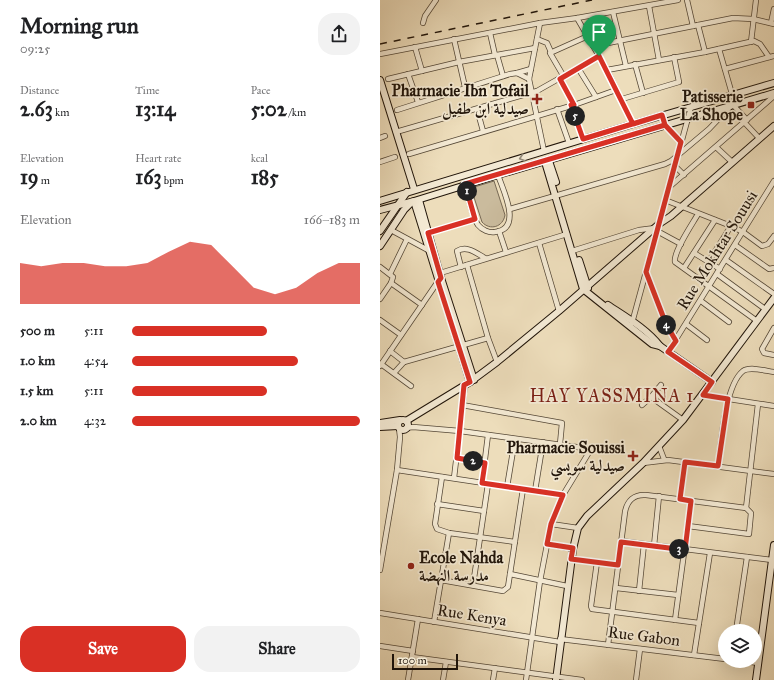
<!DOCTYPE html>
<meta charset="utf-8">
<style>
body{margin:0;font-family:"IM FELL Great Primer",Amiri,serif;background:#f2f2f2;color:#202124;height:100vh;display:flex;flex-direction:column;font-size:15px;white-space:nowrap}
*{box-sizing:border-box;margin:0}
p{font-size:13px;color:#757577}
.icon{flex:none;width:22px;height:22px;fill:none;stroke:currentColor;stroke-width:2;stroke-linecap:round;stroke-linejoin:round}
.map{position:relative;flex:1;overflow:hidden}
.panel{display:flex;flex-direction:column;background:#fff;width:380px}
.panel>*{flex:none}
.tools{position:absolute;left:338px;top:624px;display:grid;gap:8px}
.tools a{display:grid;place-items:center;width:44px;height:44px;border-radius:50%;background:#fff;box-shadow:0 4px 16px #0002;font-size:20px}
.scale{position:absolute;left:12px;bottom:10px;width:66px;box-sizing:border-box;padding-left:4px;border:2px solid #21150a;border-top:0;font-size:11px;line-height:14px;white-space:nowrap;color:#21150a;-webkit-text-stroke:3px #f3e9d3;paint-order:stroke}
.pin{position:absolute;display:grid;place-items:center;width:34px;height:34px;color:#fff;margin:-41px -17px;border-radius:50% 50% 50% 0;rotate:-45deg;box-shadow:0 0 4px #0007}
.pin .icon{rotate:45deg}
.km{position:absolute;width:20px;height:20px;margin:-10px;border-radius:50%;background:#222;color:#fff;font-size:11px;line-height:20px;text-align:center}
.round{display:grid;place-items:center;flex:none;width:42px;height:42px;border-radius:16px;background:#f2f2f2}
.headline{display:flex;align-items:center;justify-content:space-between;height:68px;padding:0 20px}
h1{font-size:22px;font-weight:700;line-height:30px}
.stats{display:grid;grid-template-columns:repeat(3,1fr);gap:6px;height:68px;padding:4px 20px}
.stats div{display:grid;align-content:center}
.stats b{font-size:20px;font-weight:700}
.stats small{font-size:11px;font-weight:400}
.stats p{font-size:11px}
.chart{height:112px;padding:8px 20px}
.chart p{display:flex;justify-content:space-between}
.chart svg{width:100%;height:72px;margin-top:4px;fill:#d93025;opacity:.7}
.cta{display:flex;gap:8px;margin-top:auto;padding:8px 20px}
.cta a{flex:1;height:46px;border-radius:16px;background:#d93025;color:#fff;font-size:16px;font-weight:700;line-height:46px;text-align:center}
.cta a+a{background:#f2f2f2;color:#202124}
ul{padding:0 20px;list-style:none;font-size:13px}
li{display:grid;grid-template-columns:64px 48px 1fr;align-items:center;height:30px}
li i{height:10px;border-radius:5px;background:#d93025}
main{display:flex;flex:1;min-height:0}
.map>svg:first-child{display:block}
.green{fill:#cabb9d;stroke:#766854}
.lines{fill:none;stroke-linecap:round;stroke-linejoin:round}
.street-casing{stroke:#544736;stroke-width:6}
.secondary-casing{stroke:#21150a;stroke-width:8}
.street{stroke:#f3e9d3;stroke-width:4.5}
.secondary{stroke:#f3e9d3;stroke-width:6}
.rail{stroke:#21150a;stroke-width:1.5;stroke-dasharray:7 7;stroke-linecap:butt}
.oneway{stroke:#948a79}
.route-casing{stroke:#fff;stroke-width:8}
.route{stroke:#d93025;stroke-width:5}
.poi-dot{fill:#8f2418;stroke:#f3e9d3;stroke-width:1.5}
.labels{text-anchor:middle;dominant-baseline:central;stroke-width:3.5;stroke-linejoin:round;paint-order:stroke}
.poi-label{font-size:16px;font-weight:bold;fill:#21150a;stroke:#f3e9d3;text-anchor:end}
.street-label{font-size:16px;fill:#21150a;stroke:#f3e9d3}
.quarter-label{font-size:18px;letter-spacing:1px;fill:#7a1f14;stroke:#f3e9d3}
</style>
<main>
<section class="panel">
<div class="headline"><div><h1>Morning run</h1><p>09:25</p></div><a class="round"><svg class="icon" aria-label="share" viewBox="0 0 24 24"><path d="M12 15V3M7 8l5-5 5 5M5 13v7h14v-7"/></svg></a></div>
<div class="stats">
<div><p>Distance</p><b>2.63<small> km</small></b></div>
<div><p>Time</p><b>13:14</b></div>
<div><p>Pace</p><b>5:02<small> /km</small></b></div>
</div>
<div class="stats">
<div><p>Elevation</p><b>19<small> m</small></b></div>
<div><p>Heart rate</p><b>163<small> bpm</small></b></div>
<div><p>kcal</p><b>185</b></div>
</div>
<div class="chart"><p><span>Elevation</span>166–183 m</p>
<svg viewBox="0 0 160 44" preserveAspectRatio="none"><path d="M0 44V19L10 21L20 19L30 19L40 21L50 21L60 19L70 12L80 6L90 8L100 21L110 34L120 38L130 34L140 25L150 19L160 19V44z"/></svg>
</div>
<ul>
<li><b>500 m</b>5:11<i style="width:59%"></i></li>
<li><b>1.0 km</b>4:54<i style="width:73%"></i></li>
<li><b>1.5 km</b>5:11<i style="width:59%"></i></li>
<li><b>2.0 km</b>4:32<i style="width:100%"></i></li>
</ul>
<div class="cta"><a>Save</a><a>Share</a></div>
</section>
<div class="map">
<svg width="394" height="680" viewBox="0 0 394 680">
<rect width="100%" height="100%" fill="#edddbb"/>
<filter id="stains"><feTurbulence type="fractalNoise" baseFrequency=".005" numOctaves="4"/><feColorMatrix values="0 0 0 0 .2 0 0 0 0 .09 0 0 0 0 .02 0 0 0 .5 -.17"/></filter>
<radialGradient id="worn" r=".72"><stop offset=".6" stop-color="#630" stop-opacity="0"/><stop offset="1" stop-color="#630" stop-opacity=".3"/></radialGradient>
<path class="green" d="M 114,181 L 125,215 C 123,227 110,231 102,222 L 91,188 Z"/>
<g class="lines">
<defs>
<g id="street">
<polyline points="307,0 313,26"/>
<polyline points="269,6 279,60"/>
<polyline points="233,12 246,66"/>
<polyline points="197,18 227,70 253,124"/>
<polyline points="43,23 45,16 56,0"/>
<polyline points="160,23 149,79 164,151"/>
<polyline points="391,23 394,9"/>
<polyline points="318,25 325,52"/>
<polyline points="110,33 115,55"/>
<polyline points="74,39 85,87"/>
<polyline points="157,39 167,43 171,52"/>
<polyline points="371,42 376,0"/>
<polyline points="213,46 353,18 373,19 394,24"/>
<polyline points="35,47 42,71"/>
<polyline points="339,49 352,94"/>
<polyline points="0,54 160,23 197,18 298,0"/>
<polyline points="117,55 123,76"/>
<polyline points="255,64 263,93"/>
<polyline points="198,68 216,97"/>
<polyline points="345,69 394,56"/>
<polyline points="227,70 325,52 374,41 380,44 389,57"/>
<polyline points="137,73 151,69"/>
<polyline points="28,74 38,102"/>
<polyline points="184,77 170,53 208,36"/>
<polyline points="8,79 79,62 155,48"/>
<polyline points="181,79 194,105"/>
<polyline points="242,99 299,82 294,57"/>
<polyline points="191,105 203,139"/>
<polyline points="354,106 367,120"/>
<polyline points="97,109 103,131"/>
<polyline points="177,109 189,143"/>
<polyline points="17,110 130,74 137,73 149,79"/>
<polyline points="282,115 285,125 301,142"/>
<polyline points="364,122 379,138"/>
<polyline points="16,132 157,91 219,56"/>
<polyline points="0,138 5,136"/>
<polyline points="336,147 352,162"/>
<polyline points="29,154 194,105 236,90"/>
<polyline points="0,162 15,157"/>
<polyline points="294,165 304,175"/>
<path d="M 85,184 C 88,196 92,216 98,225 C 102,230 109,233 115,232 C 143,229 123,190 118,175"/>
<polyline points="288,188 394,96"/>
<polyline points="285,200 351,226 363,232 382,246 388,244 394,236"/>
<polyline points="130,209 285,164 291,161 329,129 350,107"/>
<path d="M 318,214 C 313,223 293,252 295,262 L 377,321"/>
<polyline points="11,230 48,250"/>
<polyline points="119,231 126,252"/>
<polyline points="277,231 301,244"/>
<polyline points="45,234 95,219"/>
<polyline points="159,243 179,311"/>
<polyline points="355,245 389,269 394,268"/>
<polyline points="192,251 259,230 275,228"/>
<polyline points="314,253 340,269"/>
<polyline points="346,260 394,294"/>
<polyline points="329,261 351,226"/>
<polyline points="87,265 108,338 117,362"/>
<polyline points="0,267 13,277 11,283 0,299"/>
<path d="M 81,267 L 77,251 C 87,245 96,253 105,258"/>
<polyline points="304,268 335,220"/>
<polyline points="266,272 286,324 296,341"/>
<polyline points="10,274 27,239"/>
<polyline points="57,274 187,234"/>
<polyline points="337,274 385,309"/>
<polyline points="11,283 42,305"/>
<polyline points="321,301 349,322"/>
<polyline points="0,320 21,335"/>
<polyline points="252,323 311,107"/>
<polyline points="306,324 327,340"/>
<polyline points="394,328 382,349 384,353 394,355"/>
<polyline points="10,351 24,362 108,338"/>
<polyline points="288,352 394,181"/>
<polyline points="1,364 31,386"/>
<polyline points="0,366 59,280"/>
<polyline points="14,373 24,362"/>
<polyline points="281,385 271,397 303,420"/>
<polyline points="323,395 394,406"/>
<polyline points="82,405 182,423 180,444"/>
<polyline points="262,405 271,397"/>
<polyline points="26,428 33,427 80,431 211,449 183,495 171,524 160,581 146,680"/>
<polyline points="279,446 284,459"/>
<polyline points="77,458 105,463"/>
<polyline points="263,463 288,460 394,474"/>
<path d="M 338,466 C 341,443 345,385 363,371 C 370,366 386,371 394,372"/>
<polyline points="17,470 183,495"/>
<polyline points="62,477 55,524 57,529 69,533 135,542"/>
<polyline points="74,478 85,385"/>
<polyline points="102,483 108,435"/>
<polyline points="127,487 135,439"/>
<polyline points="155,491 163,442"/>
<polyline points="300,499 305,462"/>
<polyline points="57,504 104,511"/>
<polyline points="366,508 378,404"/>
<polyline points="171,524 198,528"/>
<polyline points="241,541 392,560"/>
<polyline points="167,544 193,549"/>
<polyline points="274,546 279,496"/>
<polyline points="191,559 238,565"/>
<polyline points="217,562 211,606 212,609 319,623"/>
<polyline points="0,570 17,470 20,437 19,428"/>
<polyline points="130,574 187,586"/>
<polyline points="61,580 123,591 128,587 143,489"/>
<polyline points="93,585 108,484"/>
<polyline points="236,588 298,595"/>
<polyline points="259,591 264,544"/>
<polyline points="0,613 180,642"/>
<polyline points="295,620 311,501"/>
<polyline points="54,622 69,533"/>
<polyline points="356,631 367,557"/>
<polyline points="180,639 345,659"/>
<path d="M 228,645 L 245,512 C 247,501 254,494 266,495 L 366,508 L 371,513 L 369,534 L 308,526"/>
<polyline points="0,646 33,651"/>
<polyline points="314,655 330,553"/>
<polyline points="32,657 202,680"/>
<polyline points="364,661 378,663"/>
<polyline points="28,680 38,619"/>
<polyline points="63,680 66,662"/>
<polyline points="113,680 115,668"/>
<polyline points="256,680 260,649"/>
</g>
<g id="secondary">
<polyline points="0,80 34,189"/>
<polyline points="169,161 176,182"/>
<polyline points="165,162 203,289 272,344 280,346 332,382"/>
<polyline points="39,200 61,278 94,380"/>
<polyline points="0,201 253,124 394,83"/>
<polyline points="34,201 90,382"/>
<polyline points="0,210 34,201 118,175 394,93"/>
<polyline points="0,231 27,192"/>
<polyline points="0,246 24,210 32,202"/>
<polyline points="199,260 208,288"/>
<path d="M 228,305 C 246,317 267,329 280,346"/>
<circle cx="23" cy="425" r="5"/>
<polyline points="26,421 90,382 117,362 179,311 279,224 291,216 394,126"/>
<polyline points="0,423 20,420"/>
<polyline points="0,427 18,426"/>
<polyline points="176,680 193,549 198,528 207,516 263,463 303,420 394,298"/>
<polyline points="376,680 394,545"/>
</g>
</defs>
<use href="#street" class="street-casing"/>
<use href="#secondary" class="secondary-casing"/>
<use href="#street" class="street"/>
<use href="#secondary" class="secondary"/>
<polyline class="rail" points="0,44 212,0"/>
</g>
<defs><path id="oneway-chevron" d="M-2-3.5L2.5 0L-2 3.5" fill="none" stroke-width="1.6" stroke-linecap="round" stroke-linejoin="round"/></defs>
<use class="oneway" href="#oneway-chevron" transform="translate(142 158) rotate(163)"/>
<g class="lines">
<defs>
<polyline id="route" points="219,56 253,124 282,115 285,125 85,184 95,219 48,233 61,278 58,282 90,382 84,385 77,458 105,463 102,483 183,495 171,524 167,544 193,548 191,559 238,565 241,542 305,550 311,501 300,499 305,462 338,466 348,399 323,395 332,382 288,352 296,341 286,324 266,272 301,142 285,125 282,115 203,139 191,105 194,105 180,79 219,56"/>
</defs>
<use href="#route" class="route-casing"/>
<use href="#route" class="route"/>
</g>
<g class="poi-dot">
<path d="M155 93h4v4h4v4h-4v4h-4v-4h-4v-4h4z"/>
<rect x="367" y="101" width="8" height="8" rx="2"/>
<path d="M251 450h4v4h4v4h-4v4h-4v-4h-4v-4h4z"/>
<circle cx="31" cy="566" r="4"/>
</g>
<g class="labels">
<g class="poi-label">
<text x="149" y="90">Pharmacie Ibn Tofail<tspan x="149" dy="18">صيدلية ابن طفيل</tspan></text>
<text x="363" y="96">Patisserie<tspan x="363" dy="18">La Shope</tspan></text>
<text x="245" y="447">Pharmacie Souissi<tspan x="245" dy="18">صيدلية سويسي</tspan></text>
<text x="39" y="557" text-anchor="start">Ecole Nahda<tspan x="39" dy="18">مدرسة النهضة</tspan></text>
</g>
<g class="street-label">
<text transform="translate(337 250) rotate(-58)">Rue Mokhtar Souusi</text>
<text transform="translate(92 615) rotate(9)">Rue Kenya</text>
<text transform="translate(264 636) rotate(7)">Rue Gabon</text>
</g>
<g class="quarter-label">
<text x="232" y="396">HAY YASSMINA 1</text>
</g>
</g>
<rect width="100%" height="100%" filter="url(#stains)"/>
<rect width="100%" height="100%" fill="url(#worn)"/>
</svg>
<div class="tools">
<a><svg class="icon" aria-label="layers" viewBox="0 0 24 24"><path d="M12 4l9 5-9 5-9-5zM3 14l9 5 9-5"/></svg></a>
</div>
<div class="scale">100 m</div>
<div class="pin" style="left:219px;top:56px;background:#1e9e55"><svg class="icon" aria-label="arrive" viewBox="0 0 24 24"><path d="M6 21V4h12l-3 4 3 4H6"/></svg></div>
<b class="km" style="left:87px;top:191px">1</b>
<b class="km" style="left:93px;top:461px">2</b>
<b class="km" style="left:299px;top:549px">3</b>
<b class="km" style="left:286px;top:325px">4</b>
<b class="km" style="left:195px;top:116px">5</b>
</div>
</main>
